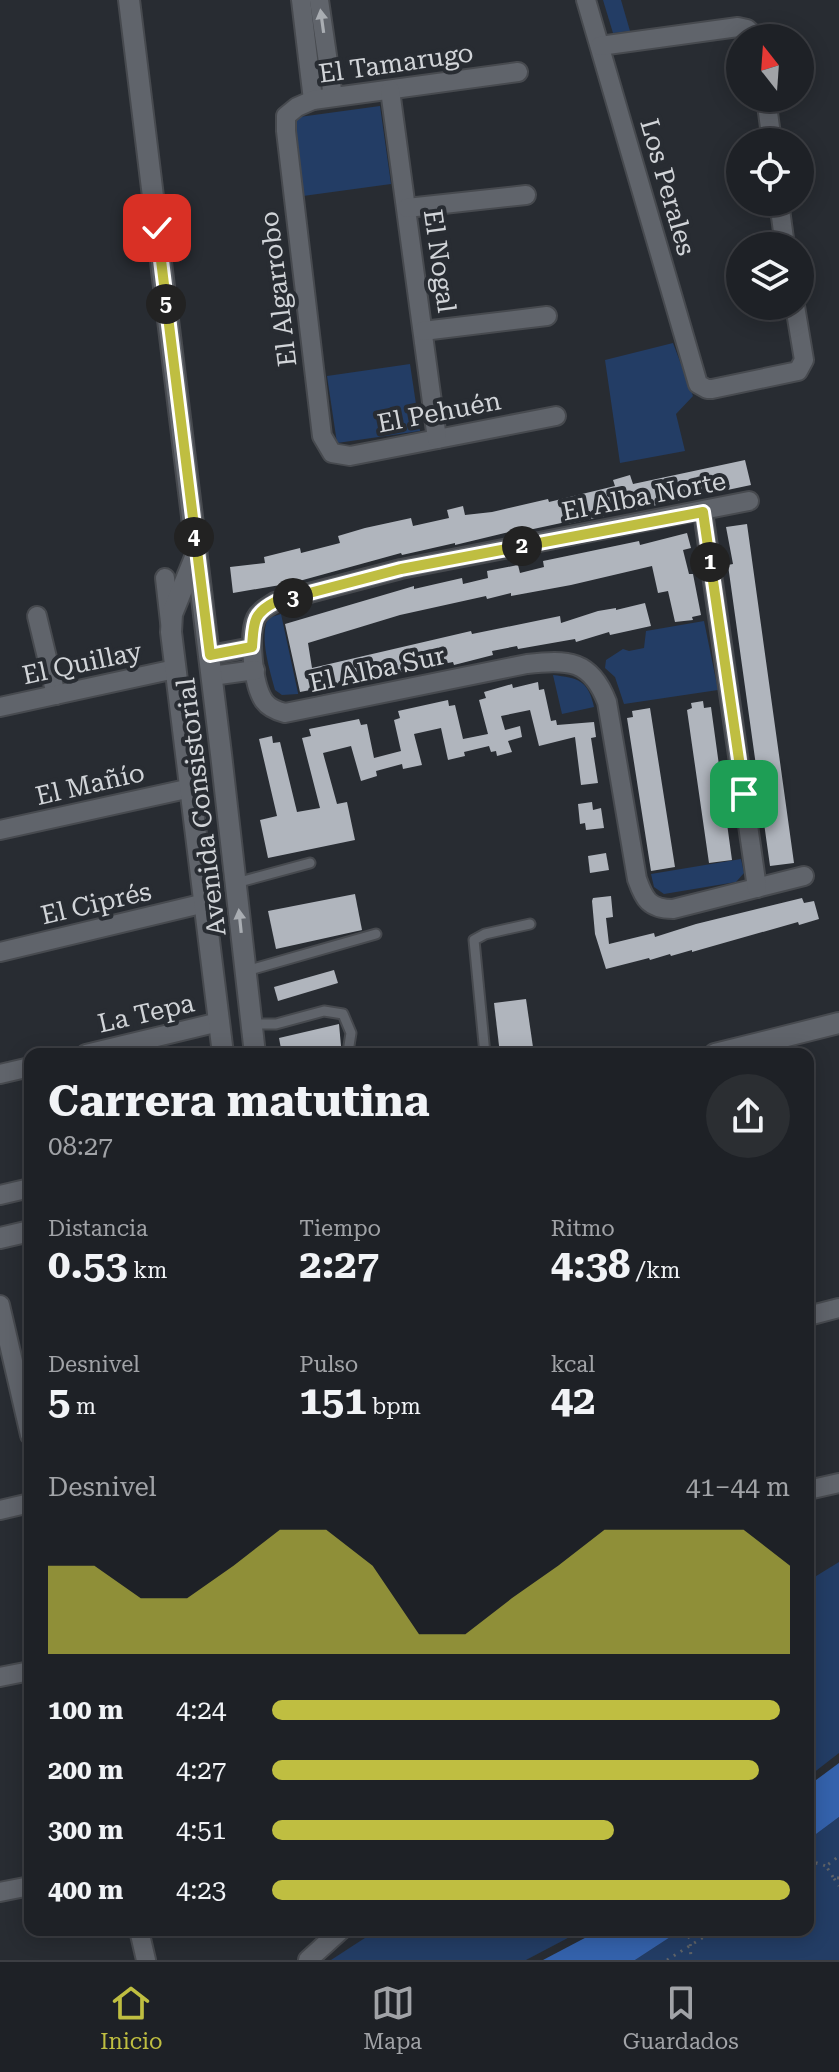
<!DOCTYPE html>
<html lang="es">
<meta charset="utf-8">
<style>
body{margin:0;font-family:"Roboto Serif",serif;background:#2b2e32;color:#f1f3f6;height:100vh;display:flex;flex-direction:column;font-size:30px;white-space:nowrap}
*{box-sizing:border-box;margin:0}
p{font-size:26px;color:#a1a3a7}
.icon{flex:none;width:44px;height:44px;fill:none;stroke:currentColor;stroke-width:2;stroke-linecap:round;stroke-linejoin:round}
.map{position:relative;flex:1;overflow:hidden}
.side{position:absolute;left:24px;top:1048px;width:790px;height:888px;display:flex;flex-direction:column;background:#1e2126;border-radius:16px;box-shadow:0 4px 20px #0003,0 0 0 2px #3c3e43}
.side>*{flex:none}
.needle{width:52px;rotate:343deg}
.fabs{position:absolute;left:726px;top:24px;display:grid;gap:16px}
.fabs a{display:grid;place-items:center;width:88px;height:88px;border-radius:50%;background:#1e2126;box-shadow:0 4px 20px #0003,0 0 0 2px #3c3e43;font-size:40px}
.pin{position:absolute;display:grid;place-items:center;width:68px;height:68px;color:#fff;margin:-34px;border-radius:16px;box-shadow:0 4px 12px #0006}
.km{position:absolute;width:40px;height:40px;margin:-20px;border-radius:50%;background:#222;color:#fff;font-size:22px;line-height:40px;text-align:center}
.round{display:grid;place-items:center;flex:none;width:84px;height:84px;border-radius:42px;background:#2b2e32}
.summary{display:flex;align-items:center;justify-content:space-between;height:136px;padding:0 24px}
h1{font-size:44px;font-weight:700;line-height:60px}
.figures{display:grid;grid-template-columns:repeat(3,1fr);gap:12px;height:136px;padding:8px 24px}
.figures div{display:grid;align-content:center}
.figures b{font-size:40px;font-weight:700}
.figures small{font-size:22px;font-weight:400}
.figures p{font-size:22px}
.chart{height:224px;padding:16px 24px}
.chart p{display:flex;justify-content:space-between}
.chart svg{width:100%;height:144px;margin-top:8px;fill:#bfbe41;opacity:.7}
ul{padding:0 24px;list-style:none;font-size:26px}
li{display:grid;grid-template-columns:128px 96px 1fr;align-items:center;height:60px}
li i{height:20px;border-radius:10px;background:#bfbe41}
.tab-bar{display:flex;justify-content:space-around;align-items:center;height:112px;border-top:2px solid #3c3e43;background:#1e2126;font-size:22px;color:#a1a3a7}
.tab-bar a{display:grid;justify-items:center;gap:4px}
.tab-bar .on{color:#bfbe41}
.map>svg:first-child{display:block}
.green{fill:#233d65}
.water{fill:#3462ac}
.building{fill:#b0b5bd}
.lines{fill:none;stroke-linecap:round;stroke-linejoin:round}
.service-casing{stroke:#474a4f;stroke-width:13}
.minor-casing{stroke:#474a4f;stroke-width:22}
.tertiary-casing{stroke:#474a4f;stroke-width:24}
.path{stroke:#5f6368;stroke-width:3;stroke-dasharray:2 6;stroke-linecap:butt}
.service{stroke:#60646b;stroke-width:9}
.minor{stroke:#60646b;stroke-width:18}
.tertiary{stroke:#60646b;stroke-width:20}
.oneway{fill:#a9adb2}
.route-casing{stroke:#fff;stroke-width:16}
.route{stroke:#bfbe41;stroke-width:10}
.labels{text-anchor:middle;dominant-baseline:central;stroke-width:8;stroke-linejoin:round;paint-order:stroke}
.street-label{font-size:26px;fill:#d1d4d8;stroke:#282c32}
</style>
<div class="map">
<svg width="839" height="1960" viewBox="0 0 839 1960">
<rect width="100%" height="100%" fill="#282c32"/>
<g class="green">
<polygon points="603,0 621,0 630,31 613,33"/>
<polygon points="380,106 391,184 303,196 292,118"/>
<polygon points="673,343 693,396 676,414 685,451 620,463 605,360"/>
<polygon points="410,364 420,431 337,443 327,376"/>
<path d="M 281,614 L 298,693 L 298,694 L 282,695 L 275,690 C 270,670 259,638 268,618 Z"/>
<polygon points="704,621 718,690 624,704 615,677 605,668 606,660 623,649 629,651 644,648 646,631"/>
<path d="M 553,675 C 578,678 588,680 594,707 L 562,714 Z"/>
<polygon points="741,859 744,873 736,882 664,894 654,887 651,874"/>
<polygon points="839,1562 839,1753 808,1777 808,1581"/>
<polygon points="839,1817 839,1960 635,1960 681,1930 808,1930 808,1840"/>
<polygon points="382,1930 583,1930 526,1960 331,1960 371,1934"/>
</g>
<g class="water">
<polygon points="839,1763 839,1817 808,1840 808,1786"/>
<polygon points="600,1930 681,1930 635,1960 543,1960"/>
</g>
<g class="building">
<polygon points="745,460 751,485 567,524 566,522 510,534 509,532 455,545 455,543 402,555 401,553 292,583 233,593 230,567 265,563 264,557 300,548 301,553 340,543 338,536 365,528 411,518 413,526 449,518 447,510 463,506 465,515 492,512 548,499 549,502 615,486 613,480 630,475 633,484"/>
<polygon points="747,524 794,863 770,866 728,565 733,564 726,527"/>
<polygon points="687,533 691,548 683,550 689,574 693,574 701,615 692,617 693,620 675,622 668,591 658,593 652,566 571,585 511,596 511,593 487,599 486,596 400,615 308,643 312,668 471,631 472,634 560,616 561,623 598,611 616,608 616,610 645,603 651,626 610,635 609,632 576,642 575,639 518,649 517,646 492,651 493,655 454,665 453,662 300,692 285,624 414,586 414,589 462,578 463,584 488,578 487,571 518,565 520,573 544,567 543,561 639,541 640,545"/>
<polygon points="538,682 539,690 544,689 551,721 556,720 557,725 594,722 596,737 591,738 598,783 581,785 575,737 539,746 530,710 501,716 505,730 520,726 522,737 508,741 512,752 497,756 496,751 491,752 489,746 464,752 465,756 448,760 441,728 414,734 422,765 403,769 402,764 376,771 377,776 361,781 351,746 323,753 337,804 347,802 355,840 268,858 260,820 277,816 259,739 272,736 273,743 280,742 297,812 320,808 302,738 311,736 309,729 359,719 361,725 367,724 374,758 401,751 394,720 400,718 398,711 448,700 449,706 455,705 463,739 488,734 479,700 486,698 484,692 512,684 513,688"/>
<polygon points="703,701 704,708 711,707 732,860 709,863 687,710 692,708 691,703"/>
<polygon points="650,708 675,867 651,871 627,718 633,717 632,711"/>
<polygon points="592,802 593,810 601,808 604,828 586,830 585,823 580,824 578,804"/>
<polygon points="606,853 609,870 590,873 588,856"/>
<polygon points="355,894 362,930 276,949 268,911"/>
<polygon points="611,896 613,917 606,918 609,944 654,933 655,937 696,924 802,898 804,903 814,901 819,919 799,925 798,922 692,952 692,950 671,956 670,954 650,960 649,958 606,969 595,934 592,901 593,898"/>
<polygon points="334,970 338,983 278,1001 274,987"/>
<polygon points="526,999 534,1054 500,1054 494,1003"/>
<polygon points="339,1024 341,1046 306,1054 282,1054 279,1038"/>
</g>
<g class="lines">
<defs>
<g id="service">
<polyline points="236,883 310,863"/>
<polyline points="246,971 376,934"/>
<polyline points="251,1024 276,1024 324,1011 343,1014 351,1033 348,1052 343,1054"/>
<polyline points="485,1054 474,940 485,934 530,924"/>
</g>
<g id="minor">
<polyline points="301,0 313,100"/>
<polyline points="319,0 333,97"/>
<polyline points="586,0 698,384 707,389 712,389 798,371 804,360 795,306"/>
<polyline points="600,46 738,27 747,29 757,38"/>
<polyline points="518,72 313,100 297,107 286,116 286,131 322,436 332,453 350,456 556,416"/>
<polyline points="390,90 437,439"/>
<polyline points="766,98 772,142"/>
<polyline points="779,202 785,246"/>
<polyline points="407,208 526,195"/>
<polyline points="423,331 547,316"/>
<path d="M 749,501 L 401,569 L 275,602 C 268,607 260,610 256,618 C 248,635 253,685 264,701 C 269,708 277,711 285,713 L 527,664 C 568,659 591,660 607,702 L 637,879 C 644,899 649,909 673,909 L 804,876"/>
<polyline points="703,512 757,888"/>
<polyline points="165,578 170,622"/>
<polyline points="37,616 56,695"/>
<polyline points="210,655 252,647"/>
<polyline points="212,676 255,670"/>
<polyline points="0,707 175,669"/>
<polyline points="0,830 191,788"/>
<polyline points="0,952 205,903"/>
<polyline points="86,1054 219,1022"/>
<polyline points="0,1074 30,1067"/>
<polyline points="0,1195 30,1188"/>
<polyline points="0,1305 30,1435"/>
<polyline points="808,1316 839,1308"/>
<polyline points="808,1490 839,1483"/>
<polyline points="0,1510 30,1503"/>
<polyline points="0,1677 30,1671"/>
<polyline points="0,1892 30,1886"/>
<polyline points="139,1930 146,1960"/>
<polyline points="308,1960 341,1930"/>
</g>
<g id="tertiary">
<polyline points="129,0 221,754 255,1054"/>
<polyline points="196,555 172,614 171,632 223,1054"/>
<polyline points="715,1054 839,1023"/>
<polyline points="0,1238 30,1231"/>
</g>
</defs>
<use href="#service" class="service-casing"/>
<use href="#minor" class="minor-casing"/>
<use href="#tertiary" class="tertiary-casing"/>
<g class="path">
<polyline points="808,1866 817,1863 826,1866"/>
<polyline points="833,1877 826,1866 839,1856"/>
<polyline points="839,1878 833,1877 839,1886"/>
<polyline points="684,1930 690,1939 691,1960"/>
<polyline points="667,1960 715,1930"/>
</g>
<use href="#service" class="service"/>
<use href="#minor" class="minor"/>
<use href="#tertiary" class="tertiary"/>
</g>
<defs><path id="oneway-solid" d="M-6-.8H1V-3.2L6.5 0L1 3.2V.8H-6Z" transform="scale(2)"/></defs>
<g class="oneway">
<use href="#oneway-solid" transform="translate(322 21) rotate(-98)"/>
<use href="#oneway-solid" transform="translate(240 921) rotate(-96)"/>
</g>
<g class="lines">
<defs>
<path id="route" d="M 157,228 L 210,655 L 252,647 C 254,623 252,614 275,602 L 401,569 L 703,512 L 744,794"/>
</defs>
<use href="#route" class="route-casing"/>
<use href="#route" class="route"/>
</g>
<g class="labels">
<g class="street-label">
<text transform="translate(396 63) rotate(-8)">El Tamarugo</text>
<text transform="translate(668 187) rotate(74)">Los Perales</text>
<text transform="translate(440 261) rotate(82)">El Nogal</text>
<text transform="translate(278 289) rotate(-97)">El Algarrobo</text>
<text transform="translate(439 412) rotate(-11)">El Pehuén</text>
<text transform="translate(644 496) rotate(-11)">El Alba Norte</text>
<text transform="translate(82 663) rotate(-12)">El Quillay</text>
<text transform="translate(377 669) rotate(-12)">El Alba Sur</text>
<text transform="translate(90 784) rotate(-13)">El Mañío</text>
<text transform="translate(201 807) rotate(-97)">Avenida Consistorial</text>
<text transform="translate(96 903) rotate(-13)">El Ciprés</text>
<text transform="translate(146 1013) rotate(-13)">La Tepa</text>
</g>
</g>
</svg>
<div class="fabs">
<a><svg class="needle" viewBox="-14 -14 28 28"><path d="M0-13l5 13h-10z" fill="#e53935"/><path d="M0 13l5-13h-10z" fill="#a1a3a7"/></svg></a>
<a><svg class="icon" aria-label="locate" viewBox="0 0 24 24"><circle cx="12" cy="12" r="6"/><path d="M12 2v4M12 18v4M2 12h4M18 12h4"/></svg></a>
<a><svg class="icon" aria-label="layers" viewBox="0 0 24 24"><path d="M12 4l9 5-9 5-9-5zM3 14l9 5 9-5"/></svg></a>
</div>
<div class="pin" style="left:744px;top:794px;background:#1e9e55"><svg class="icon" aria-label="arrive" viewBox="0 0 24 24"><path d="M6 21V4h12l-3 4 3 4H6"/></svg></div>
<div class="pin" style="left:157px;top:228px;background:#d93025"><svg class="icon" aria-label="check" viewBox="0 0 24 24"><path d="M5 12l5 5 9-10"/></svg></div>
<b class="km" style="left:710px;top:562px">1</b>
<b class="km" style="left:522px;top:546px">2</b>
<b class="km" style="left:293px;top:598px">3</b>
<b class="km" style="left:194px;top:537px">4</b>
<b class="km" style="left:166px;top:304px">5</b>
<section class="side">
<div class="summary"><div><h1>Carrera matutina</h1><p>08:27</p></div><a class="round"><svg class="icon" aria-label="share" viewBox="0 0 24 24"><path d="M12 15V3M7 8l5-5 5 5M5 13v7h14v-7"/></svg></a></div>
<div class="figures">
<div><p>Distancia</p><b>0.53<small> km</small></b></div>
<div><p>Tiempo</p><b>2:27</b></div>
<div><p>Ritmo</p><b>4:38<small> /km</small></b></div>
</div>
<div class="figures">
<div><p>Desnivel</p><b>5<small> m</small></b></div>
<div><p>Pulso</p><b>151<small> bpm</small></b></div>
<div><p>kcal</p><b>42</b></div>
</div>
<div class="chart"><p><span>Desnivel</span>41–44 m</p>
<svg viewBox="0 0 160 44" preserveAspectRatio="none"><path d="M0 44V17L10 17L20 27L30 27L40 17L50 6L60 6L70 17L80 38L90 38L100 27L110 17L120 6L130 6L140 6L150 6L160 17V44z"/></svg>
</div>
<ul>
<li><b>100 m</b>4:24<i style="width:98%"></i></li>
<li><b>200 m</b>4:27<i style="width:94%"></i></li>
<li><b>300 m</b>4:51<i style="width:66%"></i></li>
<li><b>400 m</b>4:23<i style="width:100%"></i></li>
</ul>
</section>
</div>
<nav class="tab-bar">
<a class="on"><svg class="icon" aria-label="home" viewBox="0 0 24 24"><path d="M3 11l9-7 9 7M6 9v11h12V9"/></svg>Inicio</a>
<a><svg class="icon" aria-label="map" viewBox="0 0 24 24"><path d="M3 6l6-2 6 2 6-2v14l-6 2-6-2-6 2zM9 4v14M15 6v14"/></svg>Mapa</a>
<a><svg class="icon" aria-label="saved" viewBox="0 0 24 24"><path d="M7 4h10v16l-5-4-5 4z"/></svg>Guardados</a>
</nav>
